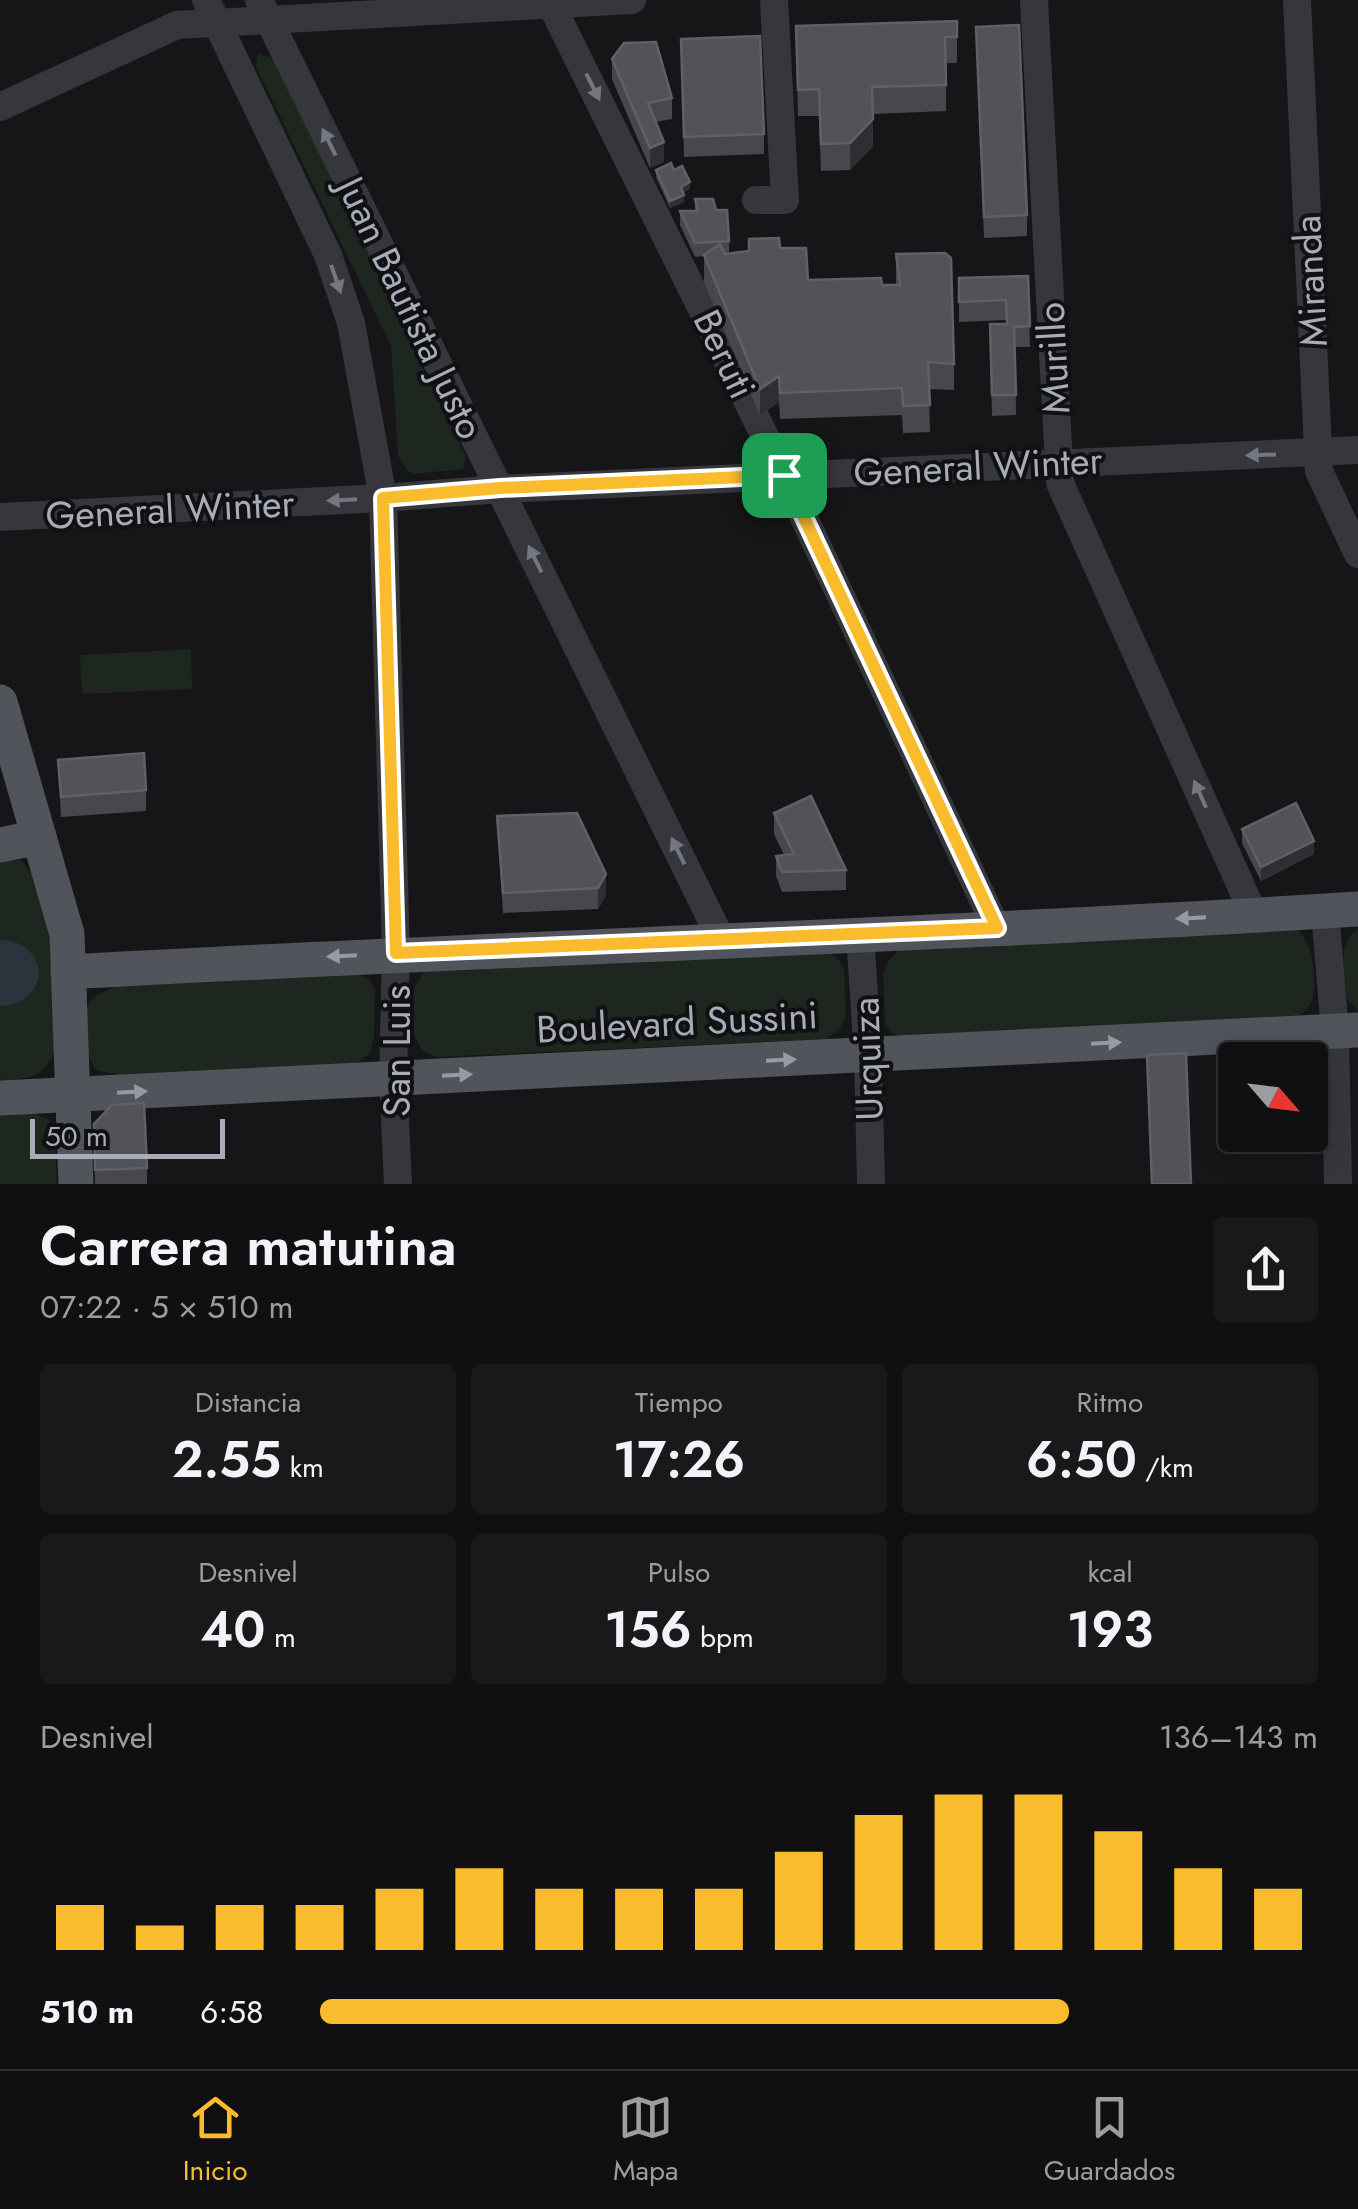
<!DOCTYPE html>
<html lang="es">
<meta charset="utf-8">
<style>
body{margin:0;font-family:Jost,sans-serif;background:#19191b;color:#f1f3f6;height:100vh;display:flex;flex-direction:column;font-size:38px;white-space:nowrap}
*{box-sizing:border-box;margin:0}
p{font-size:32px;color:#9c9d9f}
.icon{flex:none;width:55px;height:55px;fill:none;stroke:currentColor;stroke-width:2;stroke-linecap:round;stroke-linejoin:round}
.map{position:relative;height:1184px;overflow:hidden}
.side{display:flex;flex-direction:column;background:#101012;flex:1}
.side>*{flex:none}
.needle{width:65px;rotate:118deg}
.tools{position:absolute;left:1218px;top:1042px;display:grid;gap:20px}
.tools a{display:grid;place-items:center;width:110px;height:110px;border-radius:10px;background:#101012;box-shadow:0 5px 25px #0003,0 0 0 2px #303032;font-size:50px}
.scale{position:absolute;left:30px;bottom:25px;width:195px;box-sizing:border-box;padding-left:10px;border:5px solid #a7acb8;border-top:0;font-size:28px;line-height:35px;white-space:nowrap;color:#a7acb8;-webkit-text-stroke:8px #111013;paint-order:stroke}
.pin{position:absolute;display:grid;place-items:center;width:85px;height:85px;color:#fff;margin:-42px;border-radius:20px;box-shadow:0 5px 15px #0006}
.round{display:grid;place-items:center;flex:none;width:105px;height:105px;border-radius:10px;background:#19191b}
.overview{display:flex;align-items:center;justify-content:space-between;height:170px;padding:0 40px}
h1{font-size:55px;font-weight:600;line-height:75px}
.metrics{display:grid;grid-template-columns:repeat(3,1fr);gap:15px;height:170px;padding:10px 40px}
.metrics div{display:grid;align-content:center;border-radius:10px;background:#19191b;text-align:center}
.metrics b{font-size:50px;font-weight:600}
.metrics small{font-size:28px;font-weight:400}
.metrics p{font-size:28px}
.chart{height:280px;padding:20px 40px}
.chart p{display:flex;justify-content:space-between}
.chart svg{width:100%;height:180px;margin-top:10px;stroke:#f9bc2c;stroke-width:6}
ul{padding:0 40px;list-style:none;font-size:32px}
li{display:grid;grid-template-columns:160px 120px 1fr;align-items:center;height:75px}
li i{height:25px;border-radius:12px;background:#f9bc2c}
.menu{display:flex;justify-content:space-around;align-items:center;height:140px;border-top:2px solid #303032;background:#101012;font-size:28px;color:#9c9d9f}
.menu a{display:grid;justify-items:center;gap:5px}
.menu .selected{color:#f9bc2c}
.map>svg:first-child{display:block}
.green{fill:#1d261f}
.water{fill:#2b343c}
.lines{fill:none;stroke-linecap:round;stroke-linejoin:round}
.minor{stroke:#36373d;stroke-width:28}
.major{stroke:#52545c;stroke-width:35}
.wall{fill:#47484d}
.shaded-wall{fill:#2f2f33}
.building{fill:#525259;stroke:#5f6068;stroke-width:2.5}
.oneway{fill:#747781}
.oneway2{fill:#969aa6}
.route-casing{stroke:#fff;stroke-width:20}
.route{stroke:#f9bc2c;stroke-width:12}
.labels{text-anchor:middle;dominant-baseline:central;stroke-width:8;stroke-linejoin:round;paint-order:stroke}
.street-label{font-size:38px;fill:#a7acb8;stroke:#111013}
</style>
<div class="map">
<svg width="1358" height="1184" viewBox="0 0 1358 1184">
<rect width="100%" height="100%" fill="#161518"/>
<g class="green">
<polygon points="258,53 273,59 466,456 463,469 414,474 407,470 398,456 391,346 256,67"/>
<polygon points="191,649 192,689 82,694 80,655"/>
<path d="M 21,860 C 59,902 53,999 54,1053 C 41,1081 28,1078 0,1080 L 0,862 Z"/>
<path d="M 1295,929 C 1313,938 1316,977 1313,997 C 1311,1006 1305,1011 1299,1016 L 904,1038 L 893,1034 L 885,1024 L 883,973 L 889,960 L 900,949 Z"/>
<path d="M 1358,929 L 1358,1011 L 1347,999 C 1345,976 1336,944 1358,929 Z"/>
<polygon points="825,951 837,957 844,969 846,1014 840,1029 827,1039 437,1057 423,1051 414,1036 414,988 424,972 439,966"/>
<path d="M 357,973 L 369,979 L 375,989 L 374,1039 L 370,1053 L 357,1063 L 119,1075 L 96,1070 C 84,1051 75,1017 93,998 C 98,993 109,990 116,986 Z"/>
<polygon points="34,1113 49,1120 55,1133 57,1184 0,1184 0,1115"/>
</g>
<path class="water" d="M 6,940 C 51,948 49,1001 3,1006 L 0,1006 L 0,941 Z"/>
<g class="lines">
<g class="minor">
<polyline points="206,0 328,255 351,323 383,498 396,953 393,1078 398,1184"/>
<polyline points="259,0 721,939"/>
<polyline points="549,0 784,475 997,929"/>
<polyline points="1034,0 1060,483 1254,915"/>
<polyline points="1297,0 1319,471 1358,554"/>
<polyline points="0,107 177,25 632,0"/>
<polyline points="756,200 785,200 774,0"/>
<polyline points="0,517 383,498 500,489 1358,450"/>
<polyline points="1325,911 1335,1031 1338,1184"/>
<polyline points="860,934 868,1056 871,1184"/>
</g>
<g class="major">
<polyline points="0,702 67,934 76,1184"/>
<polyline points="0,845 39,837"/>
<path d="M 68,972 C 498,948 928,936 1358,909"/>
<polyline points="0,1098 1358,1030"/>
</g>
</g>
<g class="wall">
<polygon points="957,21 957,63 946,63 946,111 872,114 873,146 850,170 821,171 819,116 798,116 796,26"/>
<polygon points="976,27 1027,215 1027,236 984,238"/>
<polygon points="612,59 672,98 672,119 656,122 664,162 650,168 612,79"/>
<polygon points="681,60 764,134 764,154 684,157"/>
<polygon points="656,170 674,170 690,189 683,192 684,202 670,208 656,177"/>
<polygon points="695,199 716,210 729,241 729,253 780,248 808,280 896,285 896,254 954,364 954,390 929,389 930,432 903,433 902,415 780,419 779,402 760,415 704,282 704,256 695,257 680,225 680,211 695,211"/>
<polygon points="1028,276 1030,347 1015,347 1016,415 992,416 990,324 1007,324 1006,320 959,322 959,278"/>
<polygon points="58,760 146,790 146,811 61,817"/>
<polygon points="774,813 846,870 846,890 782,892 776,876 776,856 784,855 774,834"/>
<polygon points="497,816 606,895 598,909 503,913"/>
<polygon points="1242,829 1314,854 1261,881 1242,843"/>
<polygon points="94,1124 147,1168 147,1184 95,1184"/>
</g>
<g class="shaded-wall">
<polygon points="873,119 873,146 850,170 850,143"/>
<polygon points="664,142 664,162 650,168 650,148"/>
<polygon points="690,182 690,189 681,194 681,187"/>
<polygon points="684,195 684,202 670,208 670,201"/>
<polygon points="779,376 779,402 760,415 760,389"/>
<polygon points="1314,841 1314,854 1261,881 1261,867"/>
<polygon points="606,874 606,895 598,909 598,888"/>
</g>
<g class="building">
<polygon points="957,21 957,37 945,37 946,85 872,87 873,119 850,143 821,144 819,89 798,90 796,26"/>
<polygon points="1019,25 1027,215 984,217 976,27"/>
<polygon points="760,36 764,134 684,137 681,39"/>
<polygon points="656,42 672,98 648,103 664,142 650,148 612,59 624,43"/>
<polygon points="671,163 674,170 682,166 690,182 681,187 684,195 670,201 656,170"/>
<polygon points="695,199 713,199 716,210 727,210 729,241 695,243 680,211 698,211"/>
<polygon points="779,238 780,248 806,248 808,280 881,278 882,285 900,285 896,254 945,253 951,258 954,364 928,362 930,405 903,406 902,388 780,393 779,376 760,389 704,255 720,244 725,254 749,251 749,239"/>
<polygon points="1028,276 1030,326 1014,327 1016,395 992,395 990,324 1007,324 1006,300 959,302 959,278"/>
<polygon points="144,753 146,790 61,797 58,760"/>
<polygon points="811,796 846,870 782,872 776,856 794,854 774,813"/>
<polygon points="1296,803 1314,841 1261,867 1242,829"/>
<polygon points="577,813 606,874 598,888 503,893 497,816"/>
<polygon points="1186,1053 1191,1184 1152,1184 1147,1055"/>
<polygon points="144,1103 147,1168 95,1170 94,1124 112,1105"/>
</g>
<defs><path id="oneway-solid" d="M-6-.8H1V-3.2L6.5 0L1 3.2V.8H-6Z" transform="scale(2.5)"/></defs>
<g class="oneway">
<use href="#oneway-solid" transform="translate(593 87) rotate(63)"/>
<use href="#oneway-solid" transform="translate(329 142) rotate(-116)"/>
<use href="#oneway-solid" transform="translate(336 279) rotate(71)"/>
<use href="#oneway-solid" transform="translate(1261 455) rotate(178)"/>
<use href="#oneway-solid" transform="translate(342 500) rotate(177)"/>
<use href="#oneway-solid" transform="translate(535 559) rotate(-116)"/>
<use href="#oneway-solid" transform="translate(1200 794) rotate(-114)"/>
<use href="#oneway-solid" transform="translate(678 851) rotate(-116)"/>
</g>
<g class="oneway2">
<use href="#oneway-solid" transform="translate(1191 918) rotate(177)"/>
<use href="#oneway-solid" transform="translate(342 956) rotate(177)"/>
<use href="#oneway-solid" transform="translate(1106 1043) rotate(-3)"/>
<use href="#oneway-solid" transform="translate(781 1060) rotate(-3)"/>
<use href="#oneway-solid" transform="translate(457 1075) rotate(-3)"/>
<use href="#oneway-solid" transform="translate(132 1092) rotate(-3)"/>
</g>
<g class="lines">
<defs>
<polygon id="route" points="784,475 997,928 396,953 383,498 500,488"/>
</defs>
<use href="#route" class="route-casing"/>
<use href="#route" class="route"/>
</g>
<g class="labels">
<g class="street-label">
<text transform="translate(1310 281) rotate(-93)">Miranda</text>
<text transform="translate(411 308) rotate(64)">Juan Bautista Justo</text>
<text transform="translate(725 354) rotate(64)">Beruti</text>
<text transform="translate(1053 358) rotate(-93)">Murillo</text>
<text transform="translate(978 466) rotate(-3)">General Winter</text>
<text transform="translate(170 509) rotate(-3)">General Winter</text>
<text transform="translate(677 1022) rotate(-3)">Boulevard Sussini</text>
<text transform="translate(396 1051) rotate(-90)">San Luis</text>
<text transform="translate(867 1059) rotate(-92)">Urquiza</text>
</g>
</g>
</svg>
<div class="tools">
<a><svg class="needle" viewBox="-14 -14 28 28"><path d="M0-13l5 13h-10z" fill="#e53935"/><path d="M0 13l5-13h-10z" fill="#9c9d9f"/></svg></a>
</div>
<div class="scale">50 m</div>
<div class="pin" style="left:784px;top:475px;background:#1e9e55"><svg class="icon" aria-label="arrive" viewBox="0 0 24 24"><path d="M6 21V4h12l-3 4 3 4H6"/></svg></div>
</div>
<section class="side">
<div class="overview"><div><h1>Carrera matutina</h1><p>07:22 · 5 × 510 m</p></div><a class="round"><svg class="icon" aria-label="share" viewBox="0 0 24 24"><path d="M12 15V3M7 8l5-5 5 5M5 13v7h14v-7"/></svg></a></div>
<div class="metrics">
<div><p>Distancia</p><b>2.55<small> km</small></b></div>
<div><p>Tiempo</p><b>17:26</b></div>
<div><p>Ritmo</p><b>6:50<small> /km</small></b></div>
</div>
<div class="metrics">
<div><p>Desnivel</p><b>40<small> m</small></b></div>
<div><p>Pulso</p><b>156<small> bpm</small></b></div>
<div><p>kcal</p><b>193</b></div>
</div>
<div class="chart"><p><span>Desnivel</span>136–143 m</p>
<svg viewBox="0 0 160 44" preserveAspectRatio="none"><path d="M5 44V33M15 44V38M25 44V33M35 44V33M45 44V29M55 44V24M65 44V29M75 44V29M85 44V29M95 44V20M105 44V11M115 44V6M125 44V6M135 44V15M145 44V24M155 44V29"/></svg>
</div>
<ul>
<li><b>510 m</b>6:58<i style="width:75%"></i></li>
</ul>
</section>
<nav class="menu">
<a class="selected"><svg class="icon" aria-label="home" viewBox="0 0 24 24"><path d="M3 11l9-7 9 7M6 9v11h12V9"/></svg>Inicio</a>
<a><svg class="icon" aria-label="map" viewBox="0 0 24 24"><path d="M3 6l6-2 6 2 6-2v14l-6 2-6-2-6 2zM9 4v14M15 6v14"/></svg>Mapa</a>
<a><svg class="icon" aria-label="saved" viewBox="0 0 24 24"><path d="M7 4h10v16l-5-4-5 4z"/></svg>Guardados</a>
</nav>
